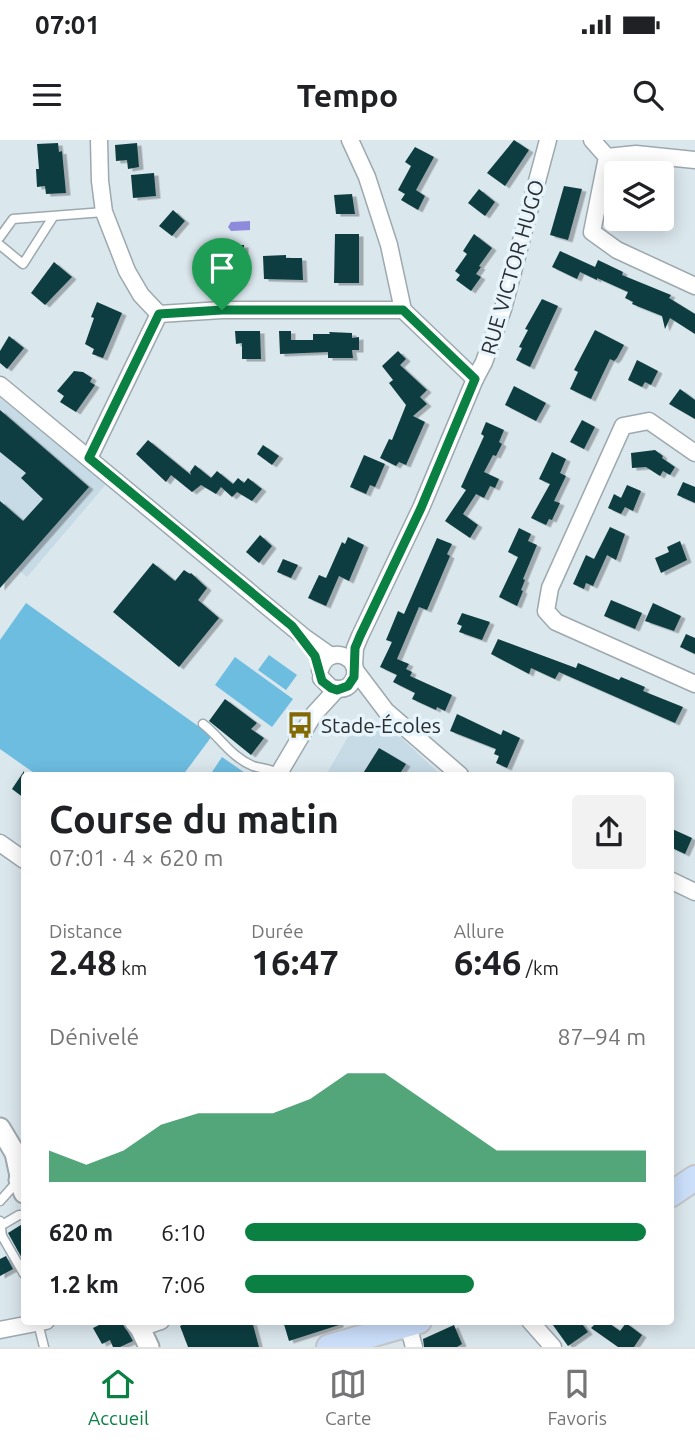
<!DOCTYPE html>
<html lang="fr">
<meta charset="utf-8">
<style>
body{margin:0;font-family:Ubuntu,sans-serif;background:#f2f2f2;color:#202124;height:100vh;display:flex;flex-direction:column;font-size:26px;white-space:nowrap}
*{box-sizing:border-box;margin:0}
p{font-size:23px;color:#757577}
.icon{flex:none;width:38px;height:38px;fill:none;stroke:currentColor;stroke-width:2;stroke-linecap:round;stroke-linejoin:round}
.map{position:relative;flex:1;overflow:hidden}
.side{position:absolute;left:21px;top:632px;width:653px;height:553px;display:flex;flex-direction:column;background:#fff;border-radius:7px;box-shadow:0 4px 18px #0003}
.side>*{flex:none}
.controls{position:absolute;left:604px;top:21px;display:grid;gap:14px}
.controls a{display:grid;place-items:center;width:70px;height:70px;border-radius:7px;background:#fff;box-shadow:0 4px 18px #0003;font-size:35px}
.pin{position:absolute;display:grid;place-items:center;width:60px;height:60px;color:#fff;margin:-72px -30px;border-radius:50% 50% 50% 0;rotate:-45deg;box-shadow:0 0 7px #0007}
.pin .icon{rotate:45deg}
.round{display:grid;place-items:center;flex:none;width:74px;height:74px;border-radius:7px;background:#f2f2f2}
.overview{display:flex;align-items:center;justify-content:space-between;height:119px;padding:0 28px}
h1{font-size:38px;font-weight:700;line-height:52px}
.metrics{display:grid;grid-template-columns:repeat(3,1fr);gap:10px;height:119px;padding:7px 28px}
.metrics div{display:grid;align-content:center}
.metrics b{font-size:35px;font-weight:700}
.metrics small{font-size:19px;font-weight:400}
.metrics p{font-size:19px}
.chart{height:196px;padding:14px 28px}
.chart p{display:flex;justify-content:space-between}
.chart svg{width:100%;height:126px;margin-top:7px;fill:#0b8043;opacity:.7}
ul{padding:0 28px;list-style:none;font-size:23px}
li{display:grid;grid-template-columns:112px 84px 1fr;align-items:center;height:52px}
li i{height:18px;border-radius:9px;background:#0b8043}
.status{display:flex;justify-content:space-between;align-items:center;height:49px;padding:0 35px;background:#fff;direction:ltr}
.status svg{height:19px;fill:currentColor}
header{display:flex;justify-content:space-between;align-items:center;height:91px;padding:0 28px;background:#fff;font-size:32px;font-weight:700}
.tab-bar{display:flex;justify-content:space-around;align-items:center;height:98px;border-top:2px solid #e0e0e0;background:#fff;font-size:19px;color:#757577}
.tab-bar a{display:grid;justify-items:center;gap:4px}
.tab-bar .selected{color:#0b8043}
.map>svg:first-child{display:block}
.built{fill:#c7dbe6}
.green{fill:#6dbde1}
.water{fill:#8e8bdc}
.building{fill:#0f3c3f;filter:url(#shadow)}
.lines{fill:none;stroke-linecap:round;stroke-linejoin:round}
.service-casing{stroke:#9da9af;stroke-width:11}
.minor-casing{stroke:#9da9af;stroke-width:19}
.tertiary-casing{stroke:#9da9af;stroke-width:23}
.primary-casing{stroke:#c4c5c6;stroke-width:28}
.service{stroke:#fff;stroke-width:8}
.minor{stroke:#fff;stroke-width:16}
.tertiary{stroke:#fff;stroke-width:19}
.primary{stroke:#cbdffb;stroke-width:24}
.route-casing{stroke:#fff;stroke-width:14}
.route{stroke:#0b8043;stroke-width:9}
.labels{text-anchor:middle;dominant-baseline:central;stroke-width:7;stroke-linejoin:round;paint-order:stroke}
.street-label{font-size:21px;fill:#2b2f32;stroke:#e7f4fb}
.poi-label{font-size:21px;fill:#2b2f32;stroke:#e7f4fb;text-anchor:start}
</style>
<div class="status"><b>07:01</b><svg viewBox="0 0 49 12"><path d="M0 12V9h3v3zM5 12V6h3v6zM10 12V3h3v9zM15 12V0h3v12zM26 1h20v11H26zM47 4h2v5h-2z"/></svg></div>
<header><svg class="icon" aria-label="menu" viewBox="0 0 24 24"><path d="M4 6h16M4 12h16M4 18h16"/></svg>Tempo<svg class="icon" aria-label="search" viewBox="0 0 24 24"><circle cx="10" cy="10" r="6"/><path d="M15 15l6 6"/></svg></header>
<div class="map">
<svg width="695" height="1207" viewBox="0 0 695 1207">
<defs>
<filter id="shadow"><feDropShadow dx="4.5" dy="2.5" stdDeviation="0" flood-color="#0004"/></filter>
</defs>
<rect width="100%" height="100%" fill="#dae7ed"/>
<g class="built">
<polygon points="0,258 107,343 27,437 0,413"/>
<polygon points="360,576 397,594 441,635 326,635"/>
</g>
<g class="green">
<polygon points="26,463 212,596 183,635 37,635 0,609 0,500"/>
<polygon points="269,515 297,535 286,550 258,530"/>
<polygon points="235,517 293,559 272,587 215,545"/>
<polygon points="222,617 248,635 210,635"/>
</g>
<polygon class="water" points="250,81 250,90 231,91 228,87 231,82"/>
<g class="building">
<polygon points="514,0 529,10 505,46 487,33"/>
<polygon points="58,3 59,12 62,11 66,53 46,54 45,46 37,47 36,29 39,29 37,4"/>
<polygon points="137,3 139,27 128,29 127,20 116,21 115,5"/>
<polygon points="415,7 434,17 416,50 425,56 418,70 401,60 405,54 398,50 411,26 405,22"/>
<polygon points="154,33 156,56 133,58 131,35"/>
<polygon points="564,46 582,49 568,100 550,95"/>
<polygon points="479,49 495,62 485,76 468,63"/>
<polygon points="352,54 355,74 336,74 334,55"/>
<polygon points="173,70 185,81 172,96 159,86"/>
<polygon points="335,94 359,94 359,143 334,143"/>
<polygon points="474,94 492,108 479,126 481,127 476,134 481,137 471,151 456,140 460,135 455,131 467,114 463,111"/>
<polygon points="244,105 244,132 220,130 220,106"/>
<polygon points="560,111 595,127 598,120 623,132 622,135 671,155 669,158 695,174 695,194 670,178 665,189 662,176 632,164 633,162 625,158 628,152 597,138 597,140 580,132 577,139 552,127"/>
<polygon points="286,115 286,118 302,118 303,140 264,139 263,116"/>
<polygon points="54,122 72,137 45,165 31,153"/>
<polygon points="542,159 558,166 530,227 516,220 522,208 519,207 528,190 525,189"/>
<polygon points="97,162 122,173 103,218 92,214 94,209 85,204 94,178 91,177"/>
<polygon points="595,190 624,205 617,218 614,221 610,219 591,259 570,249 578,232 574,230"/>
<polygon points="235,191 260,191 261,219 242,219 242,203 236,204"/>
<polygon points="279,191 291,191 291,200 313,200 313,194 330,194 329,192 352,193 352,198 359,197 359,210 352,210 353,218 328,218 328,212 280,214"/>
<polygon points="9,196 24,208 7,229 0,223 0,211"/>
<polygon points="398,211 406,219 400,225 427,250 420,257 427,264 413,276 425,282 406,325 399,322 396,326 380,318 389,299 392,300 406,265 389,243 393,240 382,226"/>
<polygon points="637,220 658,231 651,245 645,242 642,247 628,240"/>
<polygon points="74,231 83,232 92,238 90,242 95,245 76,272 60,262 64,256 57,251"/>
<polygon points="514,246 546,263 536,281 505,265"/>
<polygon points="680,249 695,260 695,279 669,264"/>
<polygon points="0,270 89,347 0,448 0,361 23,381 43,359 21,338 26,333 0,312"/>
<polygon points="582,280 595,287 584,309 570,302"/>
<polygon points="486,282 504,290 499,302 502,304 496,316 493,315 484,332 499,339 495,348 490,346 484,358 476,354 463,374 478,385 470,398 445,381 466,350 461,347 484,296 481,294"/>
<polygon points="148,300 191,335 190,332 195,325 211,338 217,331 233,344 238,338 244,343 248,338 262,349 252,361 237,352 232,357 221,347 216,354 201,345 192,352 171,335 166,342 136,314"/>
<polygon points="263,305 279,316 272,325 257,314"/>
<polygon points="655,310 663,316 662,318 675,327 670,335 663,331 660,336 646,327 632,328 631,313"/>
<polygon points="552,312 566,319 560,333 566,336 554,361 560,363 552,380 549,379 546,385 531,378 550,344 539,339"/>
<polygon points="364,315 385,324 375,347 370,345 366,354 350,347"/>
<polygon points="683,342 695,347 695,363 677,355"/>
<polygon points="627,345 641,351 633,371 625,367 621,374 608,368 614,354 621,358"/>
<polygon points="610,387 625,394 616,420 607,415 593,446 586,443 584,449 573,444 586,415 594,419"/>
<polygon points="519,388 531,394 528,401 537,405 523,439 525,440 521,450 523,451 517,466 499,457 518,417 508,412"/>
<polygon points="260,395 272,406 259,423 246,412"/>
<polygon points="348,397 364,405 349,441 339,436 326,466 308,458 319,435 326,438 342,402 345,404"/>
<polygon points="437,398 452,404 447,414 450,416 427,470 419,467 397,519 409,524 406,529 412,532 410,536 452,555 445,571 437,567 436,570 412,559 415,553 393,542 397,535 380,527 392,502 386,500 391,488 398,471 404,474"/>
<polygon points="680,401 687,420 661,433 655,418 669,412 667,407"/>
<polygon points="283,419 298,425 291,438 277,432"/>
<polygon points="153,423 175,441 184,430 190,434 191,433 207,448 198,460 219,478 179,527 113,472"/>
<polygon points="611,460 642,473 635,489 604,476"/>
<polygon points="653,463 681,476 674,491 645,481"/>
<polygon points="462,473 490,482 482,500 459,492 462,486 457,484"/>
<polygon points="686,494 695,498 695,514 680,507"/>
<polygon points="498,499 576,528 578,523 619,540 621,537 645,547 643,551 683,567 675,583 559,532 555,539 531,528 529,534 491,514"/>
<polygon points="225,559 257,583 251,589 264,598 251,615 209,581"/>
<polygon points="457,574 501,595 503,590 520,598 507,628 496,623 499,616 494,614 496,609 450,591"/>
<polygon points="379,608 406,624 399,635 362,635"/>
<polygon points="24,631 24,658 12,649"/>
<polygon points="670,688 692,698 685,714 670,707"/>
<polygon points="24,1083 24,1122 8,1093"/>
<polygon points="6,1116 13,1129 0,1136 0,1119"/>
<polygon points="107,1181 122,1181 133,1201 120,1207 113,1207 110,1200 102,1204 93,1188"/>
<polygon points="190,1181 252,1181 259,1207 188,1207 180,1186"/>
<polygon points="283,1181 339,1181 339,1185 289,1201"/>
<polygon points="550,1181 580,1181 588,1192 568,1206"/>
<polygon points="598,1181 606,1181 620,1191 626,1183 642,1195 634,1207 618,1207 591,1188"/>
<polygon points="454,1185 462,1204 457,1207 424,1207 423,1199"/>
</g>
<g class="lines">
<defs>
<g id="service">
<polyline points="0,97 13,79 104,72"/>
<polyline points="0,105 23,124 53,77"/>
<path d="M 203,584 C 220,597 231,617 253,626 C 262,629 270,628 279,634"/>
<polyline points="0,1061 17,1042"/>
<polyline points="0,1081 2,1096 24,1134"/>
<polyline points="2,1085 19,1075 24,1075"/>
<polyline points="38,1183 44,1207"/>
</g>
<g id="minor">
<polyline points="99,0 100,41 104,72 127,131 141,155 159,174 222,170 403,170"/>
<polyline points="350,0 367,37 389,105 403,170 475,239"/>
<polyline points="592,0 607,17 592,92 617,110 695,146"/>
<polyline points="607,17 636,14 695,20"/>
<polyline points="0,245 304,497 331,516"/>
<polyline points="695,313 649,281 623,286 550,448 546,471 556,482 695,544"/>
<polyline points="89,318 159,174"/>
<polyline points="354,526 355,508 360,496 421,368 475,239 484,222 503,169 548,0"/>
<path d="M 320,530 C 329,500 367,520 352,542 C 347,550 339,550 331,548 L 321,538"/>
<polyline points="355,530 386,571 460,635"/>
<polyline points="278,635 314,574 337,549"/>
<polyline points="0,703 24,720"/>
<polyline points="670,740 695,752"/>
<polyline points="530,1181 553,1207"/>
<polyline points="408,1185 414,1207"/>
<polyline points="140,1188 161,1181"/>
<polyline points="0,1190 46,1181"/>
</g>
<g id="tertiary">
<polyline points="0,988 15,1013 20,1036"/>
<polyline points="24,1028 19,1040 24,1053"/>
<polyline points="134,1181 140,1188 149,1207"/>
</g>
<g id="primary">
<polyline points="670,1055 695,1038"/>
<polyline points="329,1207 419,1181"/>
</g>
</defs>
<use href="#service" class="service-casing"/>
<use href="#minor" class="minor-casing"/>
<use href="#tertiary" class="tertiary-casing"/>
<use href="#primary" class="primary-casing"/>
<use href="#service" class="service"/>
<use href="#minor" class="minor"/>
<use href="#tertiary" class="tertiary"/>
<use href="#primary" class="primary"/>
</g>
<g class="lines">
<defs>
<polygon id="route" points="222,170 403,170 475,239 421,368 360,496 355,508 354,537 348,546 337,550 331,548 322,541 315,516 292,486 89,318 159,174"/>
</defs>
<use href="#route" class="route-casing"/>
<use href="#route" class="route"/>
</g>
<defs>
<symbol id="bus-bare" viewBox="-9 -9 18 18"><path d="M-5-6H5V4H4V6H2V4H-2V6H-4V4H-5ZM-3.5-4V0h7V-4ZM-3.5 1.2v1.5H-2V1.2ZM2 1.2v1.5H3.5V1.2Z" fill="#836902" stroke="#e7f4fb" stroke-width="2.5" paint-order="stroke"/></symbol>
</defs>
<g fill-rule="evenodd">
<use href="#bus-bare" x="281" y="566" width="38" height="38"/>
</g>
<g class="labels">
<g class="street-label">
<text transform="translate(512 127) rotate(-74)">RUE VICTOR HUGO</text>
</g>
<g class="poi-label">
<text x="321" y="585">Stade-Écoles</text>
</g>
</g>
</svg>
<div class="controls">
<a><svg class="icon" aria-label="layers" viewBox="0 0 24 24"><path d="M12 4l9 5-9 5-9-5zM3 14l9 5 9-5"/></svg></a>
</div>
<div class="pin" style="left:222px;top:170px;background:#1e9e55"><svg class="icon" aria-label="arrive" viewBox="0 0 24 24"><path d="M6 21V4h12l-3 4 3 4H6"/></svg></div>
<section class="side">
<div class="overview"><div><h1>Course du matin</h1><p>07:01 · 4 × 620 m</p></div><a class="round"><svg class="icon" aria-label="share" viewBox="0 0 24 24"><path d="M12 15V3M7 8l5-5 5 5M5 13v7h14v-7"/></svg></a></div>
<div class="metrics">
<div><p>Distance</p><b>2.48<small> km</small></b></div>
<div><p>Durée</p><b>16:47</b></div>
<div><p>Allure</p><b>6:46<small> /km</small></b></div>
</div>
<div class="chart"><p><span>Dénivelé</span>87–94 m</p>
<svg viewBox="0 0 160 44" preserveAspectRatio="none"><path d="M0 44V33L10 38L20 33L30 24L40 20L50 20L60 20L70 15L80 6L90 6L100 15L110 24L120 33L130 33L140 33L150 33L160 33V44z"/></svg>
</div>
<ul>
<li><b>620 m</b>6:10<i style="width:100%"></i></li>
<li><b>1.2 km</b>7:06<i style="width:57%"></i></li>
</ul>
</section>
</div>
<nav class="tab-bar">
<a class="selected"><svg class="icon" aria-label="home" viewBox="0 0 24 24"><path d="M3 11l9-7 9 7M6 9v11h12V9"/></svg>Accueil</a>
<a><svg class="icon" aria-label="map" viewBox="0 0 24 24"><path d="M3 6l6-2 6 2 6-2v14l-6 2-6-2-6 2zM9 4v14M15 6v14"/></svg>Carte</a>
<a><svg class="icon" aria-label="saved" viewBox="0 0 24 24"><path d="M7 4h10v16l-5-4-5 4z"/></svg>Favoris</a>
</nav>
